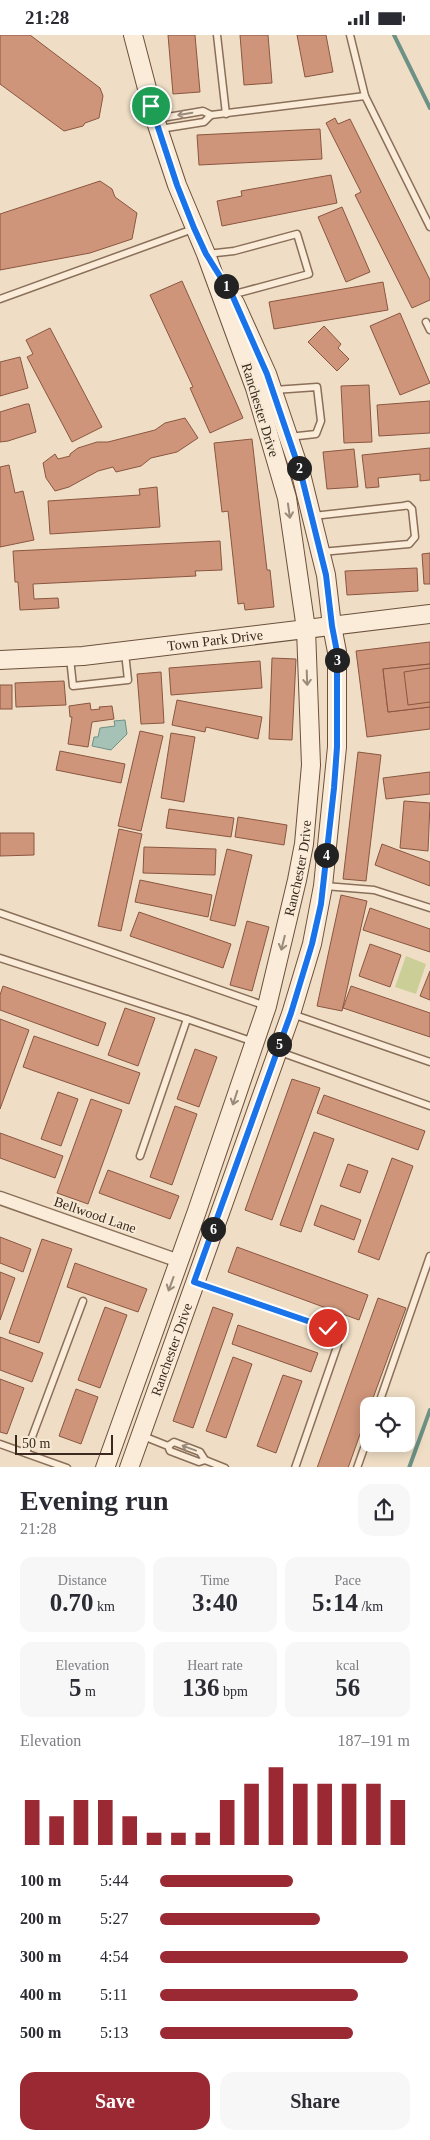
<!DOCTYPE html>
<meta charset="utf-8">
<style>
body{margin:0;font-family:"Times New Roman",serif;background:#f7f7f7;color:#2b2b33;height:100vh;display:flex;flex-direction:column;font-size:19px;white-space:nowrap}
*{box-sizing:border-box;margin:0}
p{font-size:16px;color:#7c7c81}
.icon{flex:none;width:28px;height:28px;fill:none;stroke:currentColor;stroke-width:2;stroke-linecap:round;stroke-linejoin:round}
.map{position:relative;height:1432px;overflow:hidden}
.drawer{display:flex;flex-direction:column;background:#fff;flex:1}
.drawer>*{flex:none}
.fabs{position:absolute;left:360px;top:1362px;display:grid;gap:10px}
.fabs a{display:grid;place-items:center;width:55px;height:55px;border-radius:10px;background:#fff;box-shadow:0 2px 12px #0003;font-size:25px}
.scale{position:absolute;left:15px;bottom:12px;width:98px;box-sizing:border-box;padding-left:5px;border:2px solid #3a291e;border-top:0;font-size:14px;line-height:18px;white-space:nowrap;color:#3a291e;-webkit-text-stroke:4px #f6e9d4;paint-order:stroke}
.pin{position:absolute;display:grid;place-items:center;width:42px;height:42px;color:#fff;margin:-21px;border:2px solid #fff;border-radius:50%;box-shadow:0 1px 5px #0007}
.km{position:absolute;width:25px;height:25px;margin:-12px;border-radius:50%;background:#222;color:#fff;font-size:14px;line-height:25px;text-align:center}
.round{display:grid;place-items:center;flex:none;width:52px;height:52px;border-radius:15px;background:#f7f7f7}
.headline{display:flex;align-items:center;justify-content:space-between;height:85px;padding:0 20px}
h1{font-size:28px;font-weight:700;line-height:38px}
.figures{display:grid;grid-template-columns:repeat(3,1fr);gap:8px;height:85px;padding:5px 20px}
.figures div{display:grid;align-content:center;border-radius:12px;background:#f7f7f7;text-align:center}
.figures b{font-size:25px;font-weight:700}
.figures small{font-size:14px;font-weight:400}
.figures p{font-size:14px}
.chart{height:140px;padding:10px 20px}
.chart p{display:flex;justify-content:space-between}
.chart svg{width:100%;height:90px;margin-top:5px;stroke:#9b2934;stroke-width:6}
.primary-button{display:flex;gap:10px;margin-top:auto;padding:10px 20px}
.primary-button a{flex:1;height:58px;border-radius:15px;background:#9b2934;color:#fff;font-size:20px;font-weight:700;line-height:58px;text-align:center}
.primary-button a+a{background:#f7f7f7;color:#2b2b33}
ul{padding:0 20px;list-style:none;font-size:16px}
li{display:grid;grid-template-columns:80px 60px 1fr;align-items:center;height:38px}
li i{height:12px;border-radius:6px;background:#9b2934}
.status{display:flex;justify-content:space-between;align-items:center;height:35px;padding:0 25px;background:#fff;direction:ltr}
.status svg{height:14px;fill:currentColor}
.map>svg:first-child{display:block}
.green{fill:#ccce98}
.water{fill:#a6c2b7;stroke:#6d9185}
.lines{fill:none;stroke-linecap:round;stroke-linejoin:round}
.stream{stroke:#6d9185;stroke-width:4}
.building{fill:#ce957a;stroke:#8a5640}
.lane-casing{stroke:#8a6f5a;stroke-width:9}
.street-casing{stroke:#8a6f5a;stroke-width:15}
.secondary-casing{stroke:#6c503d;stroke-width:20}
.lane{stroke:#faecd8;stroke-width:6}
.street{stroke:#faecd8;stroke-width:12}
.secondary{stroke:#faecd8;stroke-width:18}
.oneway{stroke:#9a8a7b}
.route-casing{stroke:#fff;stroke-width:10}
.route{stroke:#1a73e8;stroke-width:6}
.labels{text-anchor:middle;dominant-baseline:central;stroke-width:4;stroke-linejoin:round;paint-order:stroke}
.street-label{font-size:14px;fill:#3a291e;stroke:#f6e9d4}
</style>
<div class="status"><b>21:28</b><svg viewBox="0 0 49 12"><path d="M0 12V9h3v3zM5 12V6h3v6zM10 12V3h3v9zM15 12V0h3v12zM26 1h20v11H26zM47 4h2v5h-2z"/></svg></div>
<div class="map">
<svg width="430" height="1433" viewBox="0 0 430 1433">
<rect width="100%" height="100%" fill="#efdec5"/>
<polygon class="green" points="406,921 426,929 416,959 395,952"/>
<polygon class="water" points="125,685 127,699 111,715 92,711 94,702 98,702 100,693 115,691 114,686"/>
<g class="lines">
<g class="stream">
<polyline points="394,0 430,73"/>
<polyline points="409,1433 430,1375"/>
</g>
</g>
<g class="building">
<polygon points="0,0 30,0 100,53 103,61 99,83 85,88 83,91 64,96 0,49"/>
<polygon points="168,0 195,0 200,57 173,59"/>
<polygon points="240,0 268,0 272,48 244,50"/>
<polygon points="297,0 326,0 333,37 305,42"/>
<polygon points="335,83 338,89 350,84 430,245 430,265 412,273 355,160 361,157 326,88"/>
<polygon points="320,94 322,124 199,130 197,100"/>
<polygon points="331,140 337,168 222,191 217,166 242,161 241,156"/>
<polygon points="100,146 112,154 115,162 137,178 132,204 90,218 0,235 0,179"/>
<polygon points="342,172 370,237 346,247 318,182"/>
<polygon points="182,246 243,383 210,398 190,353 193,352 150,260"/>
<polygon points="383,247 388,275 274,294 269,267"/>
<polygon points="400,278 430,348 400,360 370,291"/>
<polygon points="324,291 341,309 338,313 349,324 337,336 308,307"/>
<polygon points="50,293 102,392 72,407 27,322 33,319 26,305"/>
<polygon points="20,322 28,353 0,361 0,327"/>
<polygon points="369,350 372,407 344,408 341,351"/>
<polygon points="430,366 430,398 379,401 377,370"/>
<polygon points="26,369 29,369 36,397 8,406 0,407 0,377"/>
<polygon points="185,383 198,403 177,417 151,423 141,431 116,437 113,432 98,436 69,452 55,456 46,443 43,428 55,419 58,424 70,421 70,419 78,413 97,407 108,407 155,395 165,388"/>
<polygon points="252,404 267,535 270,535 274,572 245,575 244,568 238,569 228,476 222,477 214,408"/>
<polygon points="430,413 430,445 420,446 420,439 378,443 379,452 366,453 362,420"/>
<polygon points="354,414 358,452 327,454 323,417"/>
<polygon points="9,430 15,458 23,456 34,505 0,512 0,432"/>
<polygon points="157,452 160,492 50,499 48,466 140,460 139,454"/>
<polygon points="220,506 222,535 195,536 196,541 33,549 34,564 58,563 59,573 20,575 18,547 15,547 13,516"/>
<polygon points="430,518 430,549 424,549 422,519"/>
<polygon points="417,533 418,556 347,560 345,536"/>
<polygon points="430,607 430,629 383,634 388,677 430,672 430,694 367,702 356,616"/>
<polygon points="272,623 296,624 292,705 269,704"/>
<polygon points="260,626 262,653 171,660 169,633"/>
<polygon points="430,629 430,672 388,677 383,634"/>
<polygon points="430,633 430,667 408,670 404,637"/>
<polygon points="161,637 164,688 141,689 137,639"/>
<polygon points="64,646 66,670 16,672 15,648"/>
<rect x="0" y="650" width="12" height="24"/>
<polygon points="177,665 262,682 258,704 206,692 205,697 172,690"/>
<polygon points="90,668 91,675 100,674 99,672 112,671 114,684 92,687 88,712 68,709 72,682 70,682 69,671"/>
<polygon points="140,696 163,701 141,796 118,791"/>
<polygon points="171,698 195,702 184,767 161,763"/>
<polygon points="60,716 125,729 121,748 56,735"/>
<polygon points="358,717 381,720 366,846 343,844"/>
<polygon points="430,737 430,759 386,764 383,743"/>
<polygon points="404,766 430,768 428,816 400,813"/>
<polygon points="169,774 234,783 231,802 166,793"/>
<polygon points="238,782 287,790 284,810 235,802"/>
<polygon points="119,794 142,799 121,896 98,891"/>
<polygon points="0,798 34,798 34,820 0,821"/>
<polygon points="382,809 430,827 430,851 375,830"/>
<polygon points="144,812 216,814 215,840 143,838"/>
<polygon points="227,814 252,820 235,891 210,885"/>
<polygon points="140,845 212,860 208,882 135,867"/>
<polygon points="341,860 367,866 342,976 317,971"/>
<polygon points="370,873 430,894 430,917 363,895"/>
<polygon points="139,877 231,909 223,933 130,901"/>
<polygon points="247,886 269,892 252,956 230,950"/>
<polygon points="370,909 401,920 390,952 359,941"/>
<polygon points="430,936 430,965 420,961"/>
<polygon points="3,951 106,988 98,1011 0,975 0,960"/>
<polygon points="351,951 430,978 430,1002 343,973"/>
<polygon points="125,973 155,983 138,1031 108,1020"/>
<polygon points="0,984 29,995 0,1074"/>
<polygon points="34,1001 140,1038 129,1069 23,1032"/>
<polygon points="195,1014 217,1022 199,1072 177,1064"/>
<polygon points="292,1044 320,1053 272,1185 245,1175"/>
<polygon points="58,1057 78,1064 61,1111 41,1104"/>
<polygon points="324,1060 425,1096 418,1115 317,1078"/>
<polygon points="91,1064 122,1075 88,1169 57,1158"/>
<polygon points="175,1071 197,1079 172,1150 150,1142"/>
<polygon points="314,1097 334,1104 301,1197 280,1190"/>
<polygon points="0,1098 63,1121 55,1143 0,1123"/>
<polygon points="392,1123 413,1131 379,1225 358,1217"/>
<polygon points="348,1129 368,1136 360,1158 340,1151"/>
<polygon points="108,1135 179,1161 170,1184 99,1158"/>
<polygon points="321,1170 361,1185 354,1205 314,1190"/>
<polygon points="0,1202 31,1214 23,1237 0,1228"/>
<polygon points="42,1204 72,1214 39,1308 9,1298"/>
<polygon points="237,1212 368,1260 359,1285 228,1237"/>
<polygon points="75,1228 147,1254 138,1277 67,1252"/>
<polygon points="0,1237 15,1243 0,1285"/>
<polygon points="378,1263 406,1273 369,1374 348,1433 317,1433"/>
<polygon points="105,1272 127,1280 100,1353 78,1345"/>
<polygon points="213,1272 233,1279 193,1393 173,1386"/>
<polygon points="238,1290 318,1318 311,1337 232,1309"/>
<polygon points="0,1302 43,1318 32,1347 0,1335"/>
<polygon points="233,1322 252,1329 226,1403 206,1396"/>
<polygon points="283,1340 302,1346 276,1418 257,1411"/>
<polygon points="0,1344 24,1353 7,1399 0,1397"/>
<polygon points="76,1354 98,1362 81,1409 59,1401"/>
</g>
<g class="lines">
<defs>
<g id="lane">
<polyline points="217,0 226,79"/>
<polyline points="350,0 365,61 430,192"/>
<polyline points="211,80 365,61"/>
<polyline points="156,84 203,76 211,80 204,87 160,94"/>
<polyline points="207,219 234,216 297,199 309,239 231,260"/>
<polyline points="0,264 193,194"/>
<polyline points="426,287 430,295"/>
<polyline points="274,355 317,352 321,386 316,399 289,402"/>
<polyline points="313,481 403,471 408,470 412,474 415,502 409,509 321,517"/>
<polyline points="70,623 73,651 128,645 125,618"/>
<polyline points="325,851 374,855 430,873"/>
<polyline points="0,878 266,971"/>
<polyline points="0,923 187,984"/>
<polyline points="292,979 430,1027"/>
<polyline points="280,1017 430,1071"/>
<polyline points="140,1121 187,984 254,1007"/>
<polyline points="197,1248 328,1293 334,1298 338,1309 295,1433"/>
<polyline points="378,1371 430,1221"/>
<polyline points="143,1401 168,1411 170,1416 199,1427 205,1425 225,1433"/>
<polyline points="0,1409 67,1433"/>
<polyline points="168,1411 174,1407 200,1417 205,1425"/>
<polyline points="26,1418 83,1266"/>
<polyline points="357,1433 369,1399"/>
</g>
<polyline id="street" points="0,1163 179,1226"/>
<g id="secondary">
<path id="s1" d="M 0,625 L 83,621 L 430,579"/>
<path id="s2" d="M 105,1433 L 197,1176 L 267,971 L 297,845 L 304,809 L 311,730 L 306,594 L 287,463 L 255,353 L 206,219 L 177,150 L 155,84 L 133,0"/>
<path id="s3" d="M 129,1433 L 291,979 L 312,909 L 323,851 L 337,712 L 337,617 L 332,591 L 326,540 L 301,439 L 267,339 L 235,268"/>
</g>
</defs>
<use href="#lane" class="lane-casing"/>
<use href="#street" class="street-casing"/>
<use href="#secondary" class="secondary-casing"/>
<use href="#lane" class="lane"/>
<use href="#street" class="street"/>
<use href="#secondary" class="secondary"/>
</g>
<defs><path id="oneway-shaft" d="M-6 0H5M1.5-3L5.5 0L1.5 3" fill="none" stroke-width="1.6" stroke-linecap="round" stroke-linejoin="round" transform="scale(1.25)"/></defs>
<g class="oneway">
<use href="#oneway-shaft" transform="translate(185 79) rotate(170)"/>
<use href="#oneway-shaft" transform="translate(289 476) rotate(82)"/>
<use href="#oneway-shaft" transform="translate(307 643) rotate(88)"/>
<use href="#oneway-shaft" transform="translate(283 908) rotate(104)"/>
<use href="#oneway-shaft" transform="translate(235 1063) rotate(108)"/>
<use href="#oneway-shaft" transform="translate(171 1249) rotate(110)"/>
<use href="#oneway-shaft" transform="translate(189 1413) rotate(-160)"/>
</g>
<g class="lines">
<defs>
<polyline id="route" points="151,71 177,150 194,193 206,219 233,262 267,339 301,439 326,540 332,591 337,617 337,712 334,753 321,869 312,909 291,978 194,1247 328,1293"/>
</defs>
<use href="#route" class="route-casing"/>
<use href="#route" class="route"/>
</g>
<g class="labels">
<g class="street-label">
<text transform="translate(260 375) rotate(73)">Ranchester Drive</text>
<text stroke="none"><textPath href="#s1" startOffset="216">Town Park Drive</textPath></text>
<text stroke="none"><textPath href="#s2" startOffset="631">Ranchester Drive</textPath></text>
<text transform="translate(95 1180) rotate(19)">Bellwood Lane</text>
<text stroke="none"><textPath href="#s3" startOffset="126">Ranchester Drive</textPath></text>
</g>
</g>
</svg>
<div class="fabs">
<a><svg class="icon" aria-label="locate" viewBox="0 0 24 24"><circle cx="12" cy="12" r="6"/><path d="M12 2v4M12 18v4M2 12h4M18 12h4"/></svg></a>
</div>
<div class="scale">50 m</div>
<div class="pin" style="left:151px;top:71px;background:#1e9e55"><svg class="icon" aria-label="arrive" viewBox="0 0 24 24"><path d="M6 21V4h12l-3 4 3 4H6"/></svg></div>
<div class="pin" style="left:328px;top:1293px;background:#d93025"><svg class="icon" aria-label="check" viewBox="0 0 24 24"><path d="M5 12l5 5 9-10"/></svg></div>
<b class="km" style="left:226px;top:251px">1</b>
<b class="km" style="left:299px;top:433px">2</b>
<b class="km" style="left:337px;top:625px">3</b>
<b class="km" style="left:326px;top:820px">4</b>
<b class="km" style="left:279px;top:1009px">5</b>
<b class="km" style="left:213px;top:1194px">6</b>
</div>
<section class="drawer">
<div class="headline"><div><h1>Evening run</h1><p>21:28</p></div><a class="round"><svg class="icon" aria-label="share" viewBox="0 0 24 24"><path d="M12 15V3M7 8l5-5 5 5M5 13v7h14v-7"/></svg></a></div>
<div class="figures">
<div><p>Distance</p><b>0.70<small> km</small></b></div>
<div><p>Time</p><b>3:40</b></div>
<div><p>Pace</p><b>5:14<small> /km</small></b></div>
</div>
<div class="figures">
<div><p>Elevation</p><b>5<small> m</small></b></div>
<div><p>Heart rate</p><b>136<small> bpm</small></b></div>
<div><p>kcal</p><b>56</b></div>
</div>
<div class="chart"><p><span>Elevation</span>187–191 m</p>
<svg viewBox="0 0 160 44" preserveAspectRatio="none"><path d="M5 44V22M15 44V30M25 44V22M35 44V22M45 44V30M55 44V38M65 44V38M75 44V38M85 44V22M95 44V14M105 44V6M115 44V14M125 44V14M135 44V14M145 44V14M155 44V22"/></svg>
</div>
<ul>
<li><b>100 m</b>5:44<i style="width:53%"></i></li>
<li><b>200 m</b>5:27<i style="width:64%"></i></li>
<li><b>300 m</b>4:54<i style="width:99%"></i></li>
<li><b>400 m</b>5:11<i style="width:79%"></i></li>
<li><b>500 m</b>5:13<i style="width:77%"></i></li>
</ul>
<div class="primary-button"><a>Save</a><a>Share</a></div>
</section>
